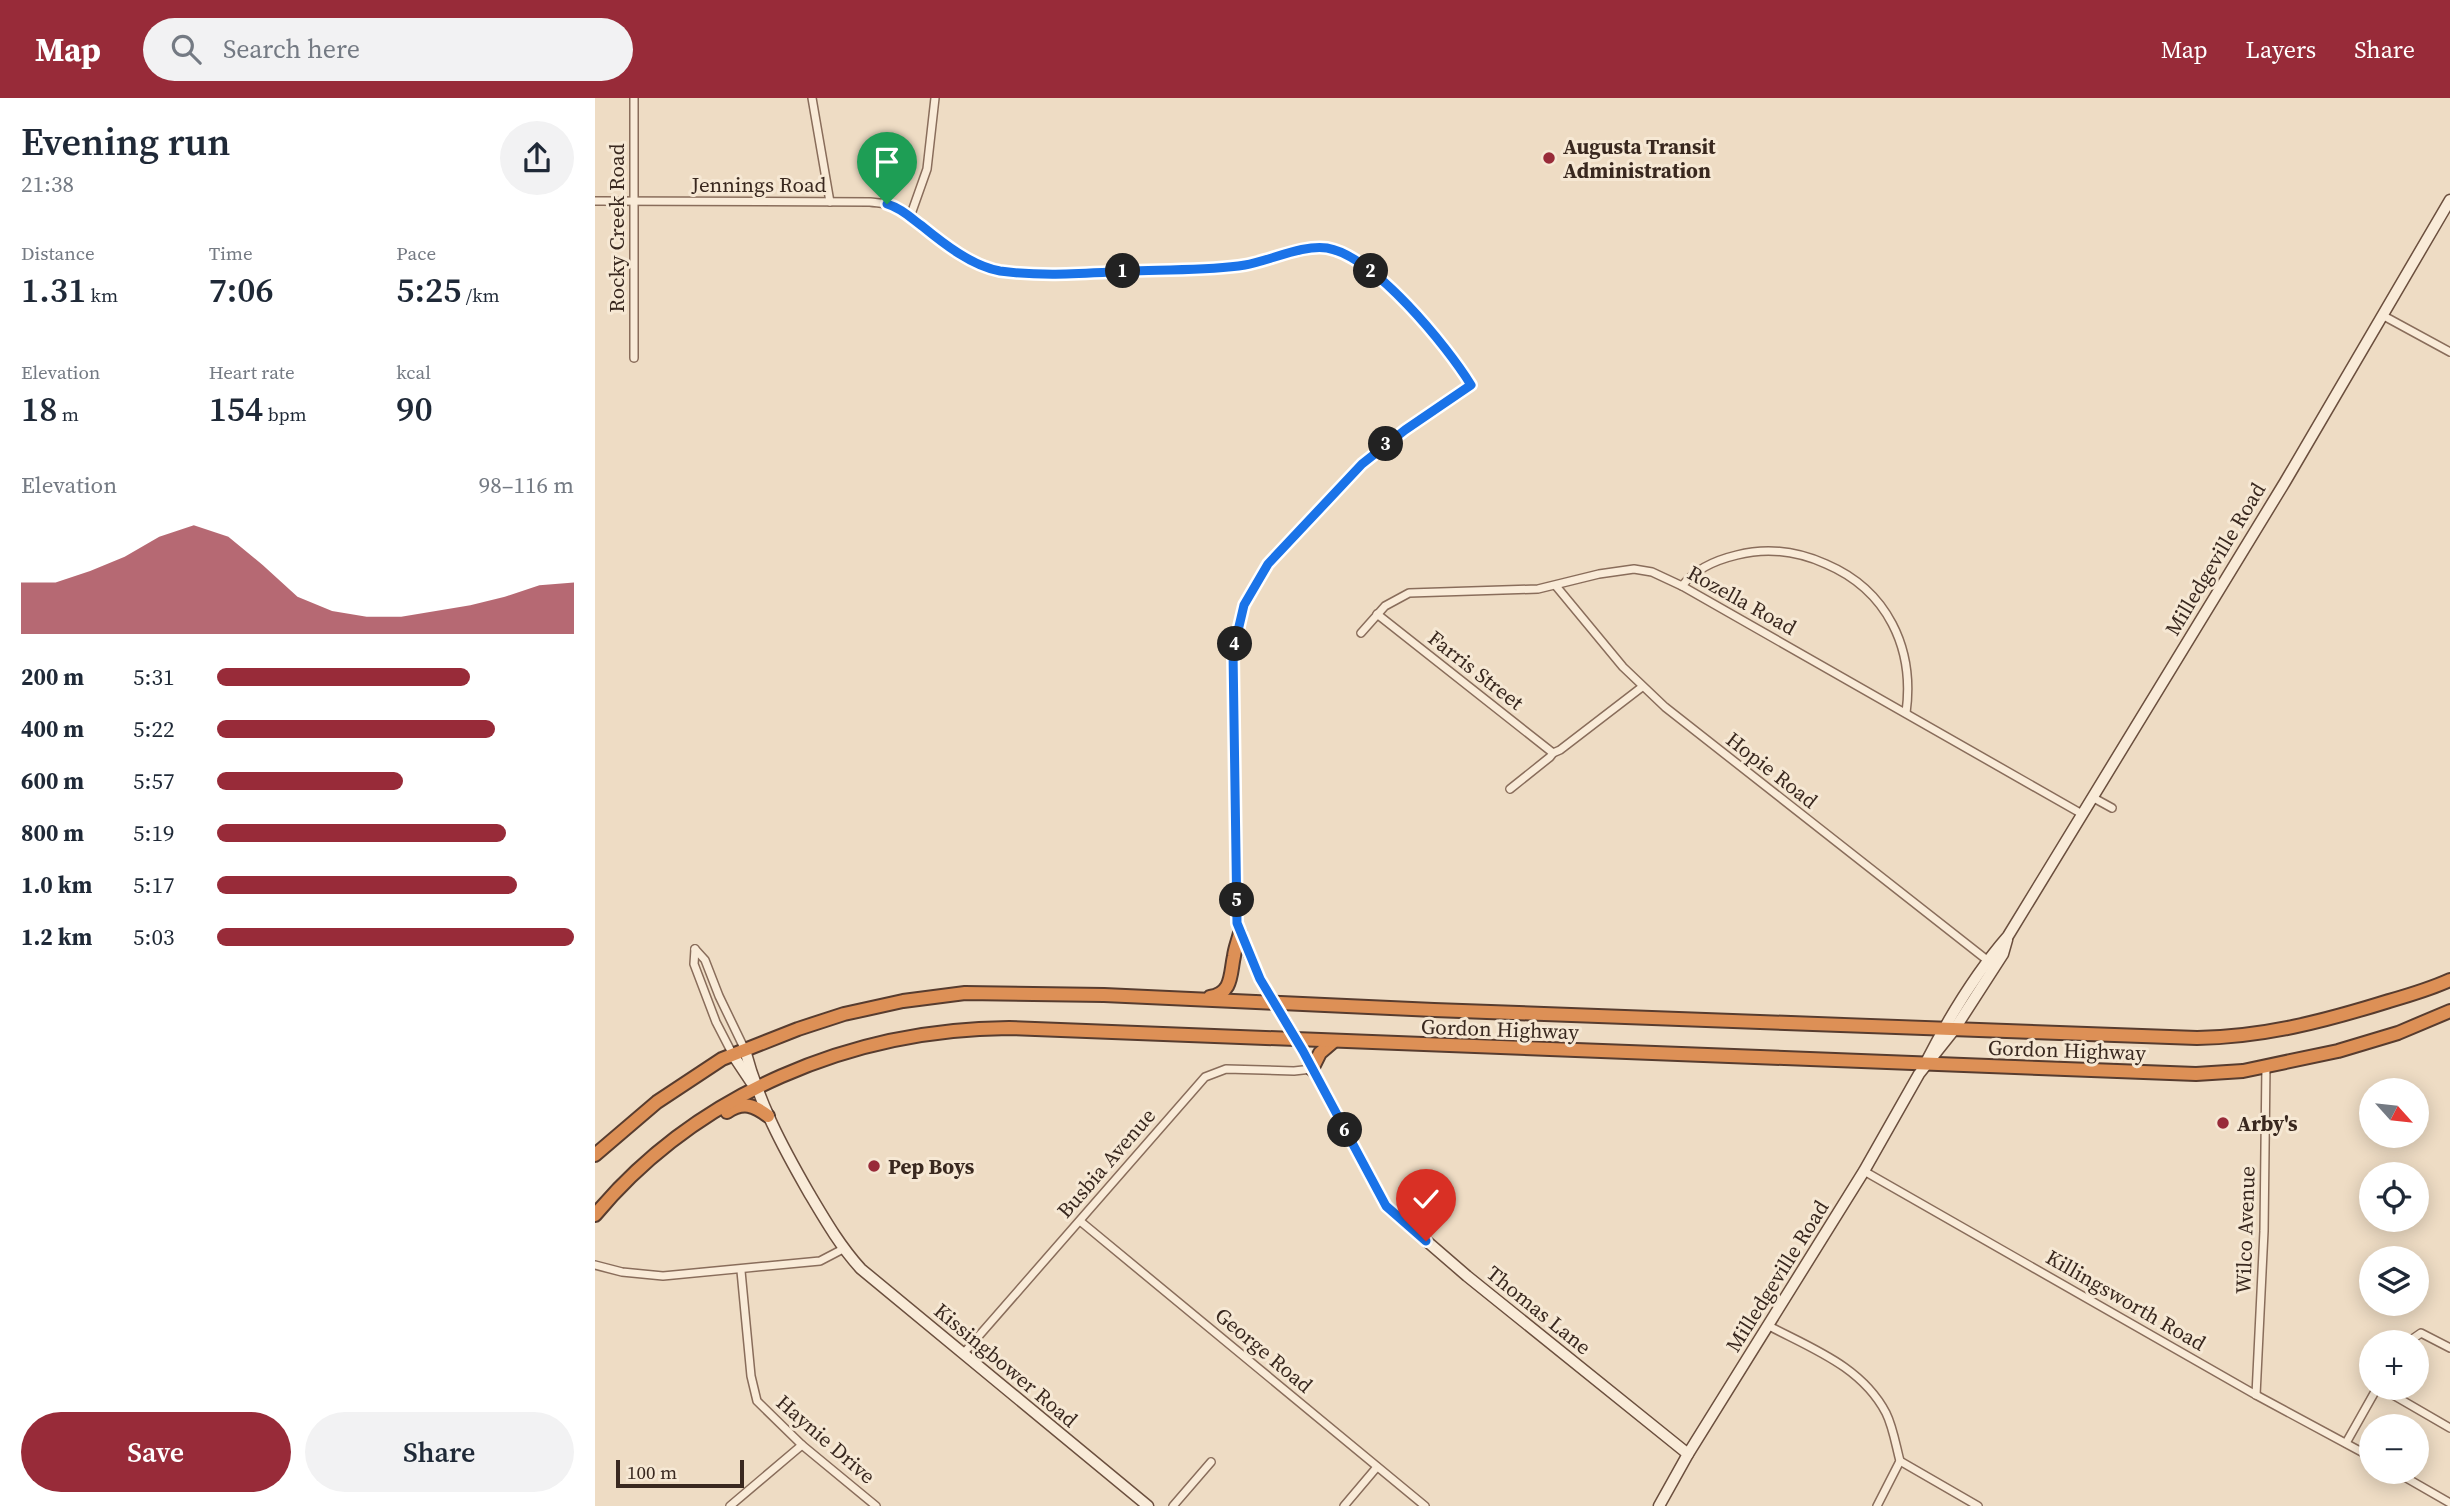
<!DOCTYPE html>
<meta charset="utf-8">
<style>
body{margin:0;font-family:"Source Serif 4",serif;background:#f2f2f3;color:#1f2937;height:100vh;display:flex;flex-direction:column;font-size:26px;white-space:nowrap}
*{box-sizing:border-box;margin:0}
p{font-size:23px;color:#747a83}
.icon{flex:none;width:38px;height:38px;fill:none;stroke:currentColor;stroke-width:2;stroke-linecap:round;stroke-linejoin:round}
.map{position:relative;flex:1;overflow:hidden}
.sheet{display:flex;flex-direction:column;background:#fff;width:595px}
.sheet>*{flex:none}
.needle{width:46px;rotate:117deg}
.buttons{position:absolute;left:1764px;top:980px;display:grid;gap:14px}
.buttons a{display:grid;place-items:center;width:70px;height:70px;border-radius:50%;background:#fff;box-shadow:0 4px 18px #0003;font-size:35px}
.scale{position:absolute;left:21px;bottom:18px;width:128px;box-sizing:border-box;padding-left:7px;border:4px solid #39281f;border-top:0;font-size:19px;line-height:24px;white-space:nowrap;color:#39281f;-webkit-text-stroke:5px #f6e8d4;paint-order:stroke}
.pin{position:absolute;display:grid;place-items:center;width:60px;height:60px;color:#fff;margin:-72px -30px;border-radius:50% 50% 50% 0;rotate:-45deg;box-shadow:0 0 7px #0007}
.pin .icon{rotate:45deg}
.km{position:absolute;width:35px;height:35px;margin:-18px;border-radius:50%;background:#222;color:#fff;font-size:19px;line-height:35px;text-align:center}
.round{display:grid;place-items:center;flex:none;width:74px;height:74px;border-radius:37px;background:#f2f2f3}
.headline{display:flex;align-items:center;justify-content:space-between;height:119px;padding:0 21px}
h1{font-size:38px;font-weight:600;line-height:52px}
.figures{display:grid;grid-template-columns:repeat(3,1fr);gap:10px;height:119px;padding:7px 21px}
.figures div{display:grid;align-content:center}
.figures b{font-size:35px;font-weight:600}
.figures small{font-size:19px;font-weight:400}
.figures p{font-size:19px}
.chart{height:196px;padding:14px 21px}
.chart p{display:flex;justify-content:space-between}
.chart svg{width:100%;height:126px;margin-top:7px;fill:#982b39;opacity:.7}
.cta{display:flex;gap:14px;margin-top:auto;padding:14px 21px}
.cta a{flex:1;height:80px;border-radius:42px;background:#982b39;color:#fff;font-size:28px;font-weight:600;line-height:80px;text-align:center}
.cta a+a{background:#f2f2f3;color:#1f2937}
ul{padding:0 21px;list-style:none;font-size:23px}
li{display:grid;grid-template-columns:112px 84px 1fr;align-items:center;height:52px}
li i{height:18px;border-radius:9px;background:#982b39}
header{display:flex;align-items:center;gap:42px;box-sizing:border-box;height:98px;padding:0 35px;background:#982b39;color:#fff}
header strong{font-size:33px}
nav{display:flex;gap:38px;margin-inline-start:auto;font-size:24px}
.search{width:490px;height:63px;background:#f2f2f3;display:flex;align-items:center;gap:18px;box-sizing:border-box;padding:0 24px;border-radius:38px;color:#747a83;font-size:26px}
main{display:flex;flex:1;min-height:0}
.map>svg:first-child{display:block}
.lines{fill:none;stroke-linecap:round;stroke-linejoin:round}
.street-casing{stroke:#896d5b;stroke-width:10}
.secondary-casing{stroke:#6b4f3e;stroke-width:13}
.highway-casing{stroke:#573c2f;stroke-width:16}
.street{stroke:#f9ebd8;stroke-width:7}
.secondary{stroke:#f9ebd8;stroke-width:10}
.highway{stroke:#dd9056;stroke-width:12}
.route-casing{stroke:#fff;stroke-width:14}
.route{stroke:#1a73e8;stroke-width:9}
.poi-dot{fill:#982b39;stroke:#f6e8d4;stroke-width:2.5}
.labels{text-anchor:middle;dominant-baseline:central;stroke-width:6;stroke-linejoin:round;paint-order:stroke}
.poi-label{font-size:21px;font-weight:bold;fill:#39281f;stroke:#f6e8d4;text-anchor:start}
.street-label{font-size:21px;fill:#39281f;stroke:#f6e8d4}
</style>
<header>
<strong>Map</strong>
<div class="search"><svg class="icon" aria-label="search" viewBox="0 0 24 24"><circle cx="10" cy="10" r="6"/><path d="M15 15l6 6"/></svg>Search here</div>
<nav><a>Map</a><a>Layers</a><a>Share</a></nav>
</header>
<main>
<section class="sheet">
<div class="headline"><div><h1>Evening run</h1><p>21:38</p></div><a class="round"><svg class="icon" aria-label="share" viewBox="0 0 24 24"><path d="M12 15V3M7 8l5-5 5 5M5 13v7h14v-7"/></svg></a></div>
<div class="figures">
<div><p>Distance</p><b>1.31<small> km</small></b></div>
<div><p>Time</p><b>7:06</b></div>
<div><p>Pace</p><b>5:25<small> /km</small></b></div>
</div>
<div class="figures">
<div><p>Elevation</p><b>18<small> m</small></b></div>
<div><p>Heart rate</p><b>154<small> bpm</small></b></div>
<div><p>kcal</p><b>90</b></div>
</div>
<div class="chart"><p><span>Elevation</span>98–116 m</p>
<svg viewBox="0 0 160 44" preserveAspectRatio="none"><path d="M0 44V26L10 26L20 22L30 17L40 10L50 6L60 10L70 20L80 31L90 36L100 38L110 38L120 36L130 34L140 31L150 27L160 26V44z"/></svg>
</div>
<ul>
<li><b>200 m</b>5:31<i style="width:71%"></i></li>
<li><b>400 m</b>5:22<i style="width:78%"></i></li>
<li><b>600 m</b>5:57<i style="width:52%"></i></li>
<li><b>800 m</b>5:19<i style="width:81%"></i></li>
<li><b>1.0 km</b>5:17<i style="width:84%"></i></li>
<li><b>1.2 km</b>5:03<i style="width:100%"></i></li>
</ul>
<div class="cta"><a>Save</a><a>Share</a></div>
</section>
<div class="map">
<svg width="1855" height="1408" viewBox="0 0 1855 1408">
<rect width="100%" height="100%" fill="#eedcc4"/>
<g class="lines">
<defs>
<g id="street">
<polyline points="217,0 235,104"/>
<path d="M 0,103 L 275,104 C 282,105 289,105 296,107 C 308,111 317,121 327,128 C 350,147 380,170 410,173 C 453,179 495,174 538,173 C 575,171 613,173 649,167 C 674,163 709,146 732,150 C 778,157 852,248 876,287 L 810,332 L 767,366 L 673,466 L 649,507 L 638,554 L 642,825 C 648,852 664,881 679,904"/>
<polyline points="315,119 332,71 340,0"/>
<polyline points="1787,217 1855,254"/>
<polyline points="39,260 39,0"/>
<polyline points="961,488 1028,569 1070,609 1392,862"/>
<path d="M 1087,488 C 1100,471 1121,462 1142,457 C 1173,449 1202,453 1231,466 C 1292,492 1320,550 1311,615"/>
<polyline points="782,516 958,655 965,652 1047,589"/>
<polyline points="766,535 790,508 814,495 943,491 1004,476 1039,471 1057,474 1087,488 1487,716"/>
<polyline points="915,691 955,659 958,655"/>
<polyline points="1497,699 1517,710"/>
<polyline points="100,851 99,866 121,924 138,957"/>
<polyline points="100,851 110,862 124,898 150,952"/>
<polyline points="1269,1073 1661,1297 1776,1359"/>
<polyline points="485,1123 830,1408"/>
<polyline points="0,1167 27,1174 68,1178 225,1163 248,1151"/>
<polyline points="146,1173 156,1278 162,1303 207,1347 281,1408"/>
<path d="M 1174,1228 C 1218,1251 1267,1269 1291,1315 C 1298,1329 1301,1348 1305,1363 L 1282,1408"/>
<polyline points="1813,1244 1826,1235 1855,1250"/>
<polyline points="368,1256 610,979 631,971 699,973 717,971"/>
<polyline points="1786,1290 1855,1330"/>
<polyline points="1661,1297 1669,1133 1671,967"/>
<polyline points="1751,1345 1782,1290"/>
<polyline points="1305,1363 1383,1408"/>
<polyline points="1801,1374 1855,1405"/>
<polyline points="135,1408 207,1347"/>
<polyline points="578,1408 616,1364"/>
<polyline points="749,1408 782,1369"/>
</g>
<g id="secondary">
<polyline points="679,904 708,953 791,1108 872,1178 1093,1356"/>
<path d="M 150,952 C 164,1005 187,1048 214,1095 C 230,1122 245,1148 266,1171 L 553,1408"/>
<polyline points="138,957 156,984"/>
<path d="M 1330,966 C 1353,921 1379,877 1413,838 L 1690,384 L 1855,102"/>
<polyline points="1064,1408 1093,1356 1269,1073 1324,976 1359,932 1408,856 1412,842"/>
</g>
<g id="highway">
<path d="M 615,899 C 638,895 635,876 639,858 C 640,850 643,843 645,835"/>
<polyline points="717,971 725,955 739,943"/>
<path d="M 132,1014 C 148,1003 159,1007 173,1018"/>
<path d="M 0,1057 L 62,1004 L 127,961 L 203,931 L 249,916 L 308,903 L 370,895 L 509,897 L 839,912 L 1602,940 C 1669,939 1730,923 1794,903 C 1815,897 1835,891 1855,882"/>
<path d="M 0,1117 C 102,995 257,931 414,930 L 1601,976 L 1648,973 L 1743,953 L 1803,935 L 1855,913"/>
</g>
</defs>
<use href="#street" class="street-casing"/>
<use href="#secondary" class="secondary-casing"/>
<use href="#highway" class="highway-casing"/>
<use href="#street" class="street"/>
<use href="#secondary" class="secondary"/>
<use href="#highway" class="highway"/>
</g>
<g class="lines">
<defs>
<path id="route" d="M 292,106 C 306,110 316,120 327,128 C 349,146 377,168 405,173 C 449,179 494,175 538,173 C 575,171 613,173 650,167 C 674,163 709,146 732,150 C 779,158 852,248 876,287 L 810,332 L 767,366 L 673,466 L 649,507 L 638,554 L 642,825 L 665,881 L 708,953 L 791,1108 L 831,1143"/>
</defs>
<use href="#route" class="route-casing"/>
<use href="#route" class="route"/>
</g>
<g class="poi-dot">
<circle cx="954" cy="60" r="7"/>
<circle cx="1628" cy="1025" r="7"/>
<circle cx="279" cy="1068" r="7"/>
</g>
<g class="labels">
<g class="poi-label">
<text x="968" y="48">Augusta Transit<tspan x="968" dy="24">Administration</tspan></text>
<text x="1642" y="1025">Arby's</text>
<text x="293" y="1068">Pep Boys</text>
</g>
<g class="street-label">
<text x="164" y="86">Jennings Road</text>
<text transform="translate(21 130) rotate(-90)">Rocky Creek Road</text>
<text transform="translate(1620 461) rotate(-59)">Milledgeville Road</text>
<text transform="translate(1147 502) rotate(29)">Rozella Road</text>
<text transform="translate(881 572) rotate(38)">Farris Street</text>
<text transform="translate(1177 672) rotate(38)">Hopie Road</text>
<text transform="translate(905 931) rotate(2)">Gordon Highway</text>
<text transform="translate(1472 952) rotate(2)">Gordon Highway</text>
<text transform="translate(511 1065) rotate(-49)">Busbia Avenue</text>
<text transform="translate(1650 1132) rotate(-88)">Wilco Avenue</text>
<text transform="translate(1182 1178) rotate(-58)">Milledgeville Road</text>
<text transform="translate(1531 1202) rotate(30)">Killingsworth Road</text>
<text transform="translate(944 1212) rotate(39)">Thomas Lane</text>
<text transform="translate(669 1252) rotate(40)">George Road</text>
<text transform="translate(411 1267) rotate(40)">Kissingbower Road</text>
<text transform="translate(231 1341) rotate(41)">Haynie Drive</text>
</g>
</g>
</svg>
<div class="buttons">
<a><svg class="needle" viewBox="-14 -14 28 28"><path d="M0-13l5 13h-10z" fill="#e53935"/><path d="M0 13l5-13h-10z" fill="#747a83"/></svg></a>
<a><svg class="icon" aria-label="locate" viewBox="0 0 24 24"><circle cx="12" cy="12" r="6"/><path d="M12 2v4M12 18v4M2 12h4M18 12h4"/></svg></a>
<a><svg class="icon" aria-label="layers" viewBox="0 0 24 24"><path d="M12 4l9 5-9 5-9-5zM3 14l9 5 9-5"/></svg></a>
<a>+</a>
<a>−</a>
</div>
<div class="scale">100 m</div>
<div class="pin" style="left:292px;top:106px;background:#1e9e55"><svg class="icon" aria-label="arrive" viewBox="0 0 24 24"><path d="M6 21V4h12l-3 4 3 4H6"/></svg></div>
<div class="pin" style="left:831px;top:1143px;background:#d93025"><svg class="icon" aria-label="check" viewBox="0 0 24 24"><path d="M5 12l5 5 9-10"/></svg></div>
<b class="km" style="left:528px;top:173px">1</b>
<b class="km" style="left:776px;top:173px">2</b>
<b class="km" style="left:791px;top:346px">3</b>
<b class="km" style="left:640px;top:546px">4</b>
<b class="km" style="left:642px;top:802px">5</b>
<b class="km" style="left:750px;top:1032px">6</b>
</div>
</main>
